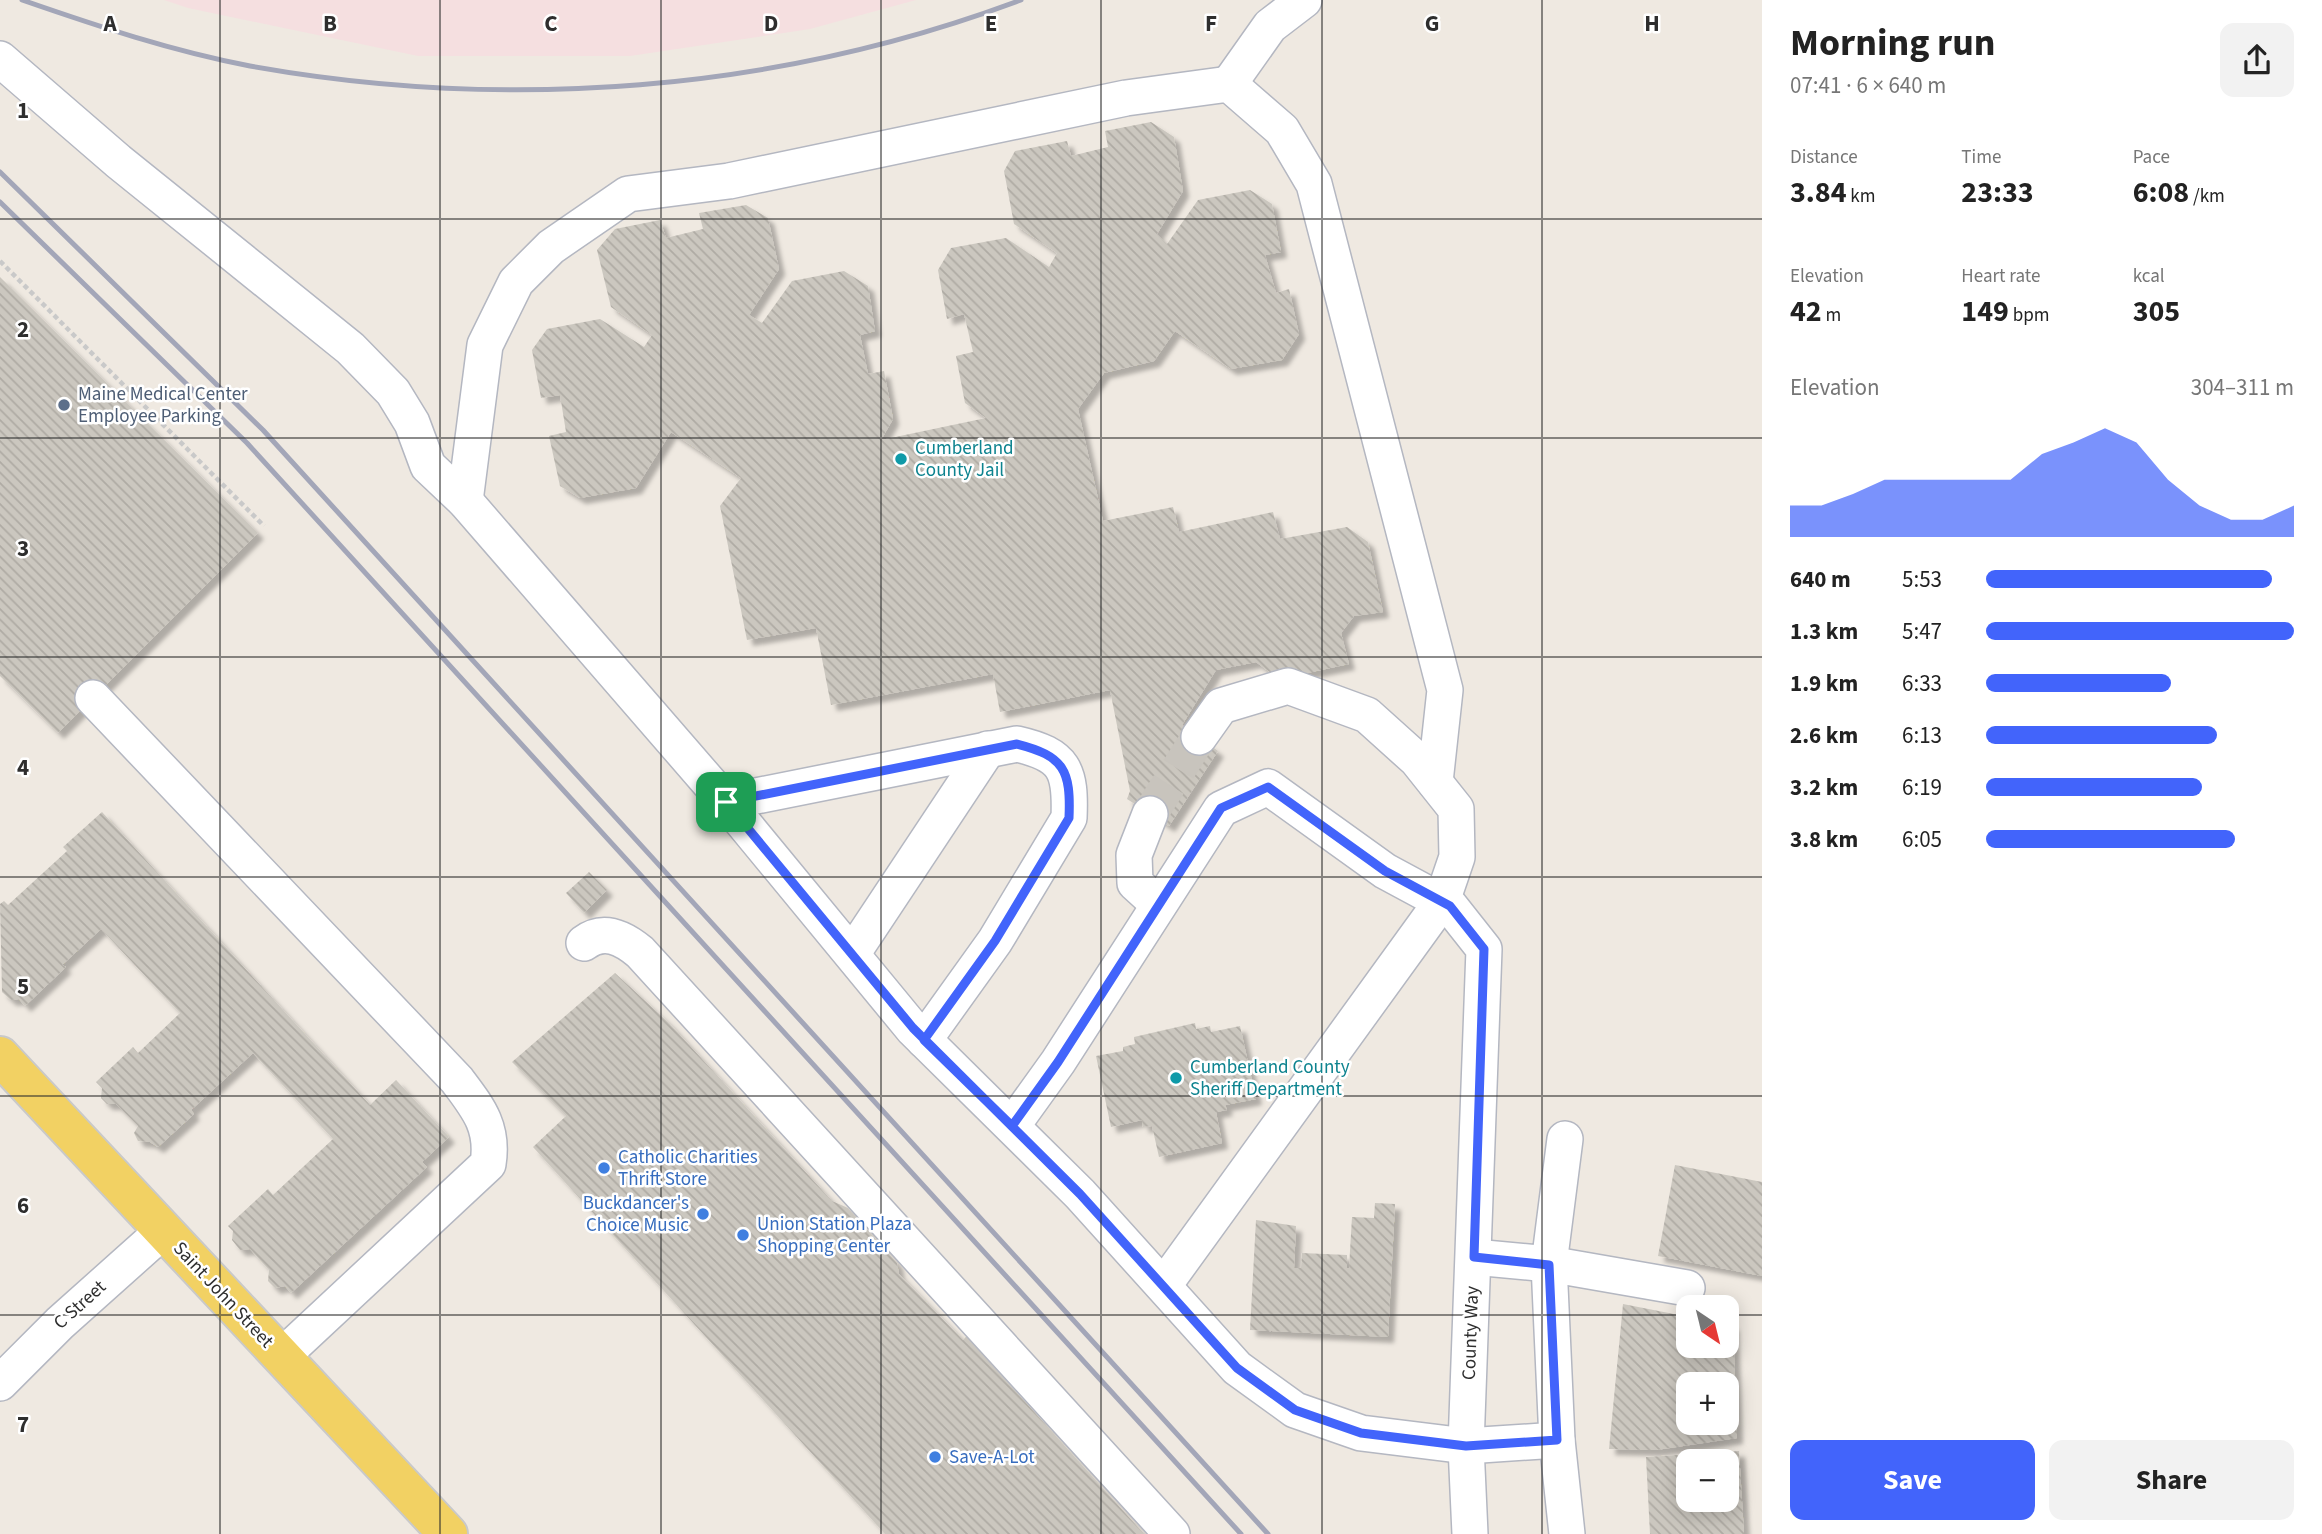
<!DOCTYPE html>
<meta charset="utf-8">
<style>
body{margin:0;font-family:"Source Sans 3",sans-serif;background:#f2f2f2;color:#222;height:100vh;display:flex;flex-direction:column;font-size:26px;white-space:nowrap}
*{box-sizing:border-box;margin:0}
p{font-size:23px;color:#767676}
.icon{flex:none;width:38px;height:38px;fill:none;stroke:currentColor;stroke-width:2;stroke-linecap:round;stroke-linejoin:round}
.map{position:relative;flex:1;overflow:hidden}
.drawer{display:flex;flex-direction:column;background:#fff;width:560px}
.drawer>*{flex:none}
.needle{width:46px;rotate:145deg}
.controls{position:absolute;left:1676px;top:1295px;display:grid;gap:14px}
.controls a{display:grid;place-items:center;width:63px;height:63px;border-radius:14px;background:#fff;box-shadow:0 4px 18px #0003;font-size:35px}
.pin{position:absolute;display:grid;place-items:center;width:60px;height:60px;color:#fff;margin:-30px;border-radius:14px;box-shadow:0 4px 10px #0006}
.round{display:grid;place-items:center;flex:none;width:74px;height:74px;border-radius:14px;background:#f2f2f2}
.head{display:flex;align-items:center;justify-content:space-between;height:119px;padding:0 28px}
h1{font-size:38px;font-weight:700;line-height:52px}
.metrics{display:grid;grid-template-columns:repeat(3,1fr);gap:10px;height:119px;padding:7px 28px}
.metrics div{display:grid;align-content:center}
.metrics b{font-size:30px;font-weight:700}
.metrics small{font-size:19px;font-weight:400}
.metrics p{font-size:19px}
.chart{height:196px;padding:14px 28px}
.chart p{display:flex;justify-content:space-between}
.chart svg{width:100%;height:126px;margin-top:7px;fill:#4264fb;opacity:.7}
.button{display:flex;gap:14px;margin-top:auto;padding:14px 28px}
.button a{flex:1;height:80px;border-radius:14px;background:#4264fb;color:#fff;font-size:28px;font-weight:700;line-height:80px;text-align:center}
.button a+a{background:#f2f2f2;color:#222}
ul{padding:0 28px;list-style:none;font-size:23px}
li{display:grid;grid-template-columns:112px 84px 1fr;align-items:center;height:52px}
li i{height:18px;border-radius:9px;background:#4264fb}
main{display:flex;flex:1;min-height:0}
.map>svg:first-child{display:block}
.medical{fill:#f5dfe0}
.building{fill:url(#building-back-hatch);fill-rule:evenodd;filter:url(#shadow)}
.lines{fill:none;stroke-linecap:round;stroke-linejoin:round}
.minor-tunnel{stroke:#c8c4bd;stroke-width:35;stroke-dasharray:35 18;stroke-linecap:butt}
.minor-casing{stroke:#b4b7c1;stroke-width:38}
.major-casing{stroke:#c9c9c9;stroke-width:42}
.path{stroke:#c9c9c9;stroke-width:4.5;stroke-dasharray:5 3.5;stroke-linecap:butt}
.minor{stroke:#fff;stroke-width:35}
.major{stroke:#f2d163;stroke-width:38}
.rail{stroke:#a3a6b8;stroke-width:5}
.route-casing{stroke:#fff;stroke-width:14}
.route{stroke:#4264fb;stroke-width:9}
.grid{fill:none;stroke:#2e2e2e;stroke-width:2;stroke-opacity:0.55}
.service-dot{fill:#5c6f8a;stroke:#fff;stroke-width:2.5}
.culture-dot{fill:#0f9aa8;stroke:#fff;stroke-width:2.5}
.shop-dot{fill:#3f7fe0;stroke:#fff;stroke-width:2.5}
.labels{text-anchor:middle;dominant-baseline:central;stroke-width:5;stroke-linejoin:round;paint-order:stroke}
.service-label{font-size:19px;fill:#4e5e75;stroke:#fff;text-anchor:start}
.culture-label{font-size:19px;fill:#0d838f;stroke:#fff;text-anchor:start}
.shop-label{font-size:19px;fill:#366cbe;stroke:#fff;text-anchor:start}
.street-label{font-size:19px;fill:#2e2e2e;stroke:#fff}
.grid-label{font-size:23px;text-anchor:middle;font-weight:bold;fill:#2e2e2e;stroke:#fff;stroke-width:5;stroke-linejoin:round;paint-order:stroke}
</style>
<main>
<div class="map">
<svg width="1762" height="1534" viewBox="0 0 1762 1534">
<defs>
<pattern id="building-back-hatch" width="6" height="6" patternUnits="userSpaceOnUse" patternTransform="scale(1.75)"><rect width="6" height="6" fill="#cbc7bf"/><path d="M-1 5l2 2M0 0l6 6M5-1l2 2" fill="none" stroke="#afaba4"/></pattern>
<filter id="shadow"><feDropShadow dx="6" dy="6" stdDeviation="2" flood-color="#0004"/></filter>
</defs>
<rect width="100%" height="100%" fill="#efe9e1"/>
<polygon class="medical" points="164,0 916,0 810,29 630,56 418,56 188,8"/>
<g class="building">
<polygon points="1151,122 1174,137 1183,191 1157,234 1167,244 1198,200 1250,190 1272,204 1281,252 1265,255 1276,293 1289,289 1299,334 1282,360 1231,369 1175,331 1154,361 1104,373 1078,409 1103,521 1173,507 1179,532 1273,512 1280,539 1347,527 1368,542 1383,612 1354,616 1341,633 1349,664 1279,679 1256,662 1216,670 1182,725 1218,751 1169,826 1127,799 1130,791 1110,690 1000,712 993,674 831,705 816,628 747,640 720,506 741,478 671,432 636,488 580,498 560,486 549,436 566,432 560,395 541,398 532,350 547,329 600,319 644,347 652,335 611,307 597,250 615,229 660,220 666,238 703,229 699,213 746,205 768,218 779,269 749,315 762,323 792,281 844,271 868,286 875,331 860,335 868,374 884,371 893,419 881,440 986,418 965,403 956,356 973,352 964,314 947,319 938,270 951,248 1006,238 1049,267 1057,253 1014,224 1004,171 1015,151 1067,141 1071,156 1108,147 1105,131"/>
<polygon points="0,277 258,533 58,733 0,676"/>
<polygon points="102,812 370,1105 396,1080 449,1137 422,1162 427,1167 291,1293 285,1286 275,1288 268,1281 269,1270 250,1249 240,1250 232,1240 233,1231 228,1226 268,1189 273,1195 333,1139 253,1053 191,1110 194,1114 158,1147 150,1142 138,1141 134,1133 138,1126 116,1104 107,1104 101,1098 102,1088 96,1082 133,1047 138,1053 180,1013 101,929 62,965 66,967 25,1006 19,999 11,1000 2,992 0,904 4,901 8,905 67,851 63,847"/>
<polygon points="589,872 607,890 584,913 566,893"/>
<polygon points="615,973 669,1023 832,1201 848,1208 897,1263 899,1274 963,1340 975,1327 995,1346 984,1356 1144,1534 885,1534 533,1147 566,1116 512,1062"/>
<polygon points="1195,1023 1196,1029 1210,1026 1211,1032 1240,1026 1256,1099 1225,1105 1227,1110 1216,1112 1222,1143 1159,1157 1152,1126 1143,1127 1142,1120 1111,1127 1096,1056 1123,1051 1123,1047 1135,1044 1134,1037"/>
<polygon points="1675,1165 1762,1182 1762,1276 1658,1256"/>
<polygon points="1375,1203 1395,1204 1388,1337 1250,1330 1256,1220 1296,1226 1294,1268 1301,1268 1302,1253 1347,1255 1347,1268 1349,1268 1352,1217 1374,1218"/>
<path d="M 1623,1304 L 1689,1317 L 1689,1346 L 1727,1346 L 1727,1324 L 1733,1325 L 1737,1438 L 1656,1450 L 1609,1449 ZM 1689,1384 L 1727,1384 L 1727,1423 L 1689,1423 Z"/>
<path d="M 1739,1451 L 1744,1534 L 1650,1534 L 1646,1457 ZM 1689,1461 L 1727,1461 L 1727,1500 L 1689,1500 Z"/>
</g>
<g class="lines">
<polyline class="minor-tunnel" points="1150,814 1199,737"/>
<defs>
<g id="minor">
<polyline points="0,59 118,161 350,348 393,392 412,423 428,466 465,501 726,802 913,1029 1080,1194 1237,1368 1295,1410 1361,1433 1466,1446 1557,1440"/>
<polyline points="1229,84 1270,26 1304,0"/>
<polyline points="465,501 485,345 516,282 551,247 628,194 729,181 1126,98 1229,84 1282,130 1314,184 1445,690 1435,782"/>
<path d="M 93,698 L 457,1080 C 478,1108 494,1127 488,1164 L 281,1357"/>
<path d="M 726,802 L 1017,744 C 1065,755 1071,770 1069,818 L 995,941 L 924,1040"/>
<polyline points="1150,814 1134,855 1135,883 1158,904"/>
<path d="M 584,943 C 604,928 623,938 640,952 L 1172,1534"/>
<polyline points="852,954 988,749"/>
<polyline points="1012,1126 1058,1062 1221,809 1268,787 1385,871 1450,906 1484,949 1466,1446 1470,1534"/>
<polyline points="1474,1257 1549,1264 1565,1139"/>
<polyline points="1164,1285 1442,901 1457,857 1456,809 1417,760 1367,715 1288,686 1221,706 1199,737"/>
<polyline points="0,1383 60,1323 163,1231"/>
<polyline points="1567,1534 1557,1440 1549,1264 1687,1288"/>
</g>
<polyline id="major" points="0,1056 448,1534"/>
</defs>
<use href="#minor" class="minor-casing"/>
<use href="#major" class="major-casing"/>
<polyline class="path" points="0,261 264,526"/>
<use href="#minor" class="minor"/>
<use href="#major" class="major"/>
<g class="rail">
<path d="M 22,0 C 97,26 172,51 250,66 C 507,112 776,92 1021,0"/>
<polyline points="0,172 263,430 1268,1534"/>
<polyline points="0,202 247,443 1241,1534"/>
</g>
</g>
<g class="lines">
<defs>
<path id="route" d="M 726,802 L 913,1028 L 1080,1194 L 1237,1368 L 1295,1410 L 1361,1433 L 1466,1446 L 1557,1440 L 1549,1265 L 1474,1257 L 1484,949 L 1450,906 L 1385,871 L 1268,787 L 1221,808 L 1058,1062 L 1012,1126 L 924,1040 L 995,941 L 1069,818 C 1071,770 1064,756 1017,744 L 726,802"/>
</defs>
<use href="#route" class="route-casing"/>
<use href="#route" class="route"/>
</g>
<path class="grid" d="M 220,0 L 220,1534M 440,0 L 440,1534M 661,0 L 661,1534M 881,0 L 881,1534M 1101,0 L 1101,1534M 1322,0 L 1322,1534M 1542,0 L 1542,1534M 0,219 L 1762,219M 0,438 L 1762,438M 0,657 L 1762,657M 0,877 L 1762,877M 0,1096 L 1762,1096M 0,1315 L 1689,1315M 1727,1315 L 1762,1315"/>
<circle class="service-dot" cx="64" cy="405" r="7"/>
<g class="culture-dot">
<circle cx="901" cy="459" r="7"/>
<circle cx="1176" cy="1078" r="7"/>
</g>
<g class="shop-dot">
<circle cx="604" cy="1168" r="7"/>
<circle cx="703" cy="1214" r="7"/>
<circle cx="743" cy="1235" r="7"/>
<circle cx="935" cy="1457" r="7"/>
</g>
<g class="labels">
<g class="service-label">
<text x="78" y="394">Maine Medical Center<tspan x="78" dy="22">Employee Parking</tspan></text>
</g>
<g class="culture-label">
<text x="915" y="448">Cumberland<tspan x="915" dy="22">County Jail</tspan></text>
<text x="1190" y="1067">Cumberland County<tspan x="1190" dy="22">Sheriff Department</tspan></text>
</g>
<g class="shop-label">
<text x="618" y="1157">Catholic Charities<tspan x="618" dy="22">Thrift Store</tspan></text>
<text x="689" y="1203" text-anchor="end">Buckdancer's<tspan x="689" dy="22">Choice Music</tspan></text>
<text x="757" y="1224">Union Station Plaza<tspan x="757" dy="22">Shopping Center</tspan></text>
<text x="949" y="1457">Save-A-Lot</text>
</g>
<g class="street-label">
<text transform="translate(223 1295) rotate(47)">Saint John Street</text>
<text transform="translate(80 1305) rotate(-42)">C Street</text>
<text transform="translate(1471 1333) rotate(-88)">County Way</text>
</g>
</g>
<g class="grid-label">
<text x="110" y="31">A</text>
<text x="330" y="31">B</text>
<text x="551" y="31">C</text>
<text x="771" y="31">D</text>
<text x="991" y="31">E</text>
<text x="1211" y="31">F</text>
<text x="1432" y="31">G</text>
<text x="1652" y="31">H</text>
<text x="23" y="118">1</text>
<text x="23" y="337">2</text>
<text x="23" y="556">3</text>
<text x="23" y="775">4</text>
<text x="23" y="994">5</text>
<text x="23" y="1213">6</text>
<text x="23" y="1432">7</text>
</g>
</svg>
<div class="controls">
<a><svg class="needle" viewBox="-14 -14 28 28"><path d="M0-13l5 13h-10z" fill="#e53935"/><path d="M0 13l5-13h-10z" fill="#767676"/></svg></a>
<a>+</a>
<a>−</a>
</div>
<div class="pin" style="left:726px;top:802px;background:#1e9e55"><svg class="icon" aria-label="arrive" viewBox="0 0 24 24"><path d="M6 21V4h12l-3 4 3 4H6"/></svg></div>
</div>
<section class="drawer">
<div class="head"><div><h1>Morning run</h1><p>07:41 · 6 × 640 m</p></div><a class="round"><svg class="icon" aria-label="share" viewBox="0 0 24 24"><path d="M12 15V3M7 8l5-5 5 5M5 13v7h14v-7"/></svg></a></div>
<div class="metrics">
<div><p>Distance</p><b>3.84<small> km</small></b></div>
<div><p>Time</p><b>23:33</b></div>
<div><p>Pace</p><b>6:08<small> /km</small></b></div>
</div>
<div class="metrics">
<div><p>Elevation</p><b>42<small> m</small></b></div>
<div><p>Heart rate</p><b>149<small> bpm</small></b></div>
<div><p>kcal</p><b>305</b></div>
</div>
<div class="chart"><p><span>Elevation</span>304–311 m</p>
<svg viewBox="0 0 160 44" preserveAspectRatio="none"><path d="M0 44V33L10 33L20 29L30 24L40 24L50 24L60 24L70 24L80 15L90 11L100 6L110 11L120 24L130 33L140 38L150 38L160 33V44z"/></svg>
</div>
<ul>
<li><b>640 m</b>5:53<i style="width:93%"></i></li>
<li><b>1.3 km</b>5:47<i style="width:100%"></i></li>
<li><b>1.9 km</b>6:33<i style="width:60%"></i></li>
<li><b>2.6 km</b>6:13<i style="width:75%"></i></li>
<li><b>3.2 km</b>6:19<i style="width:70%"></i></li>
<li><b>3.8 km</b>6:05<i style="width:81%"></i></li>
</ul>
<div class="button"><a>Save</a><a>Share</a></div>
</section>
</main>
